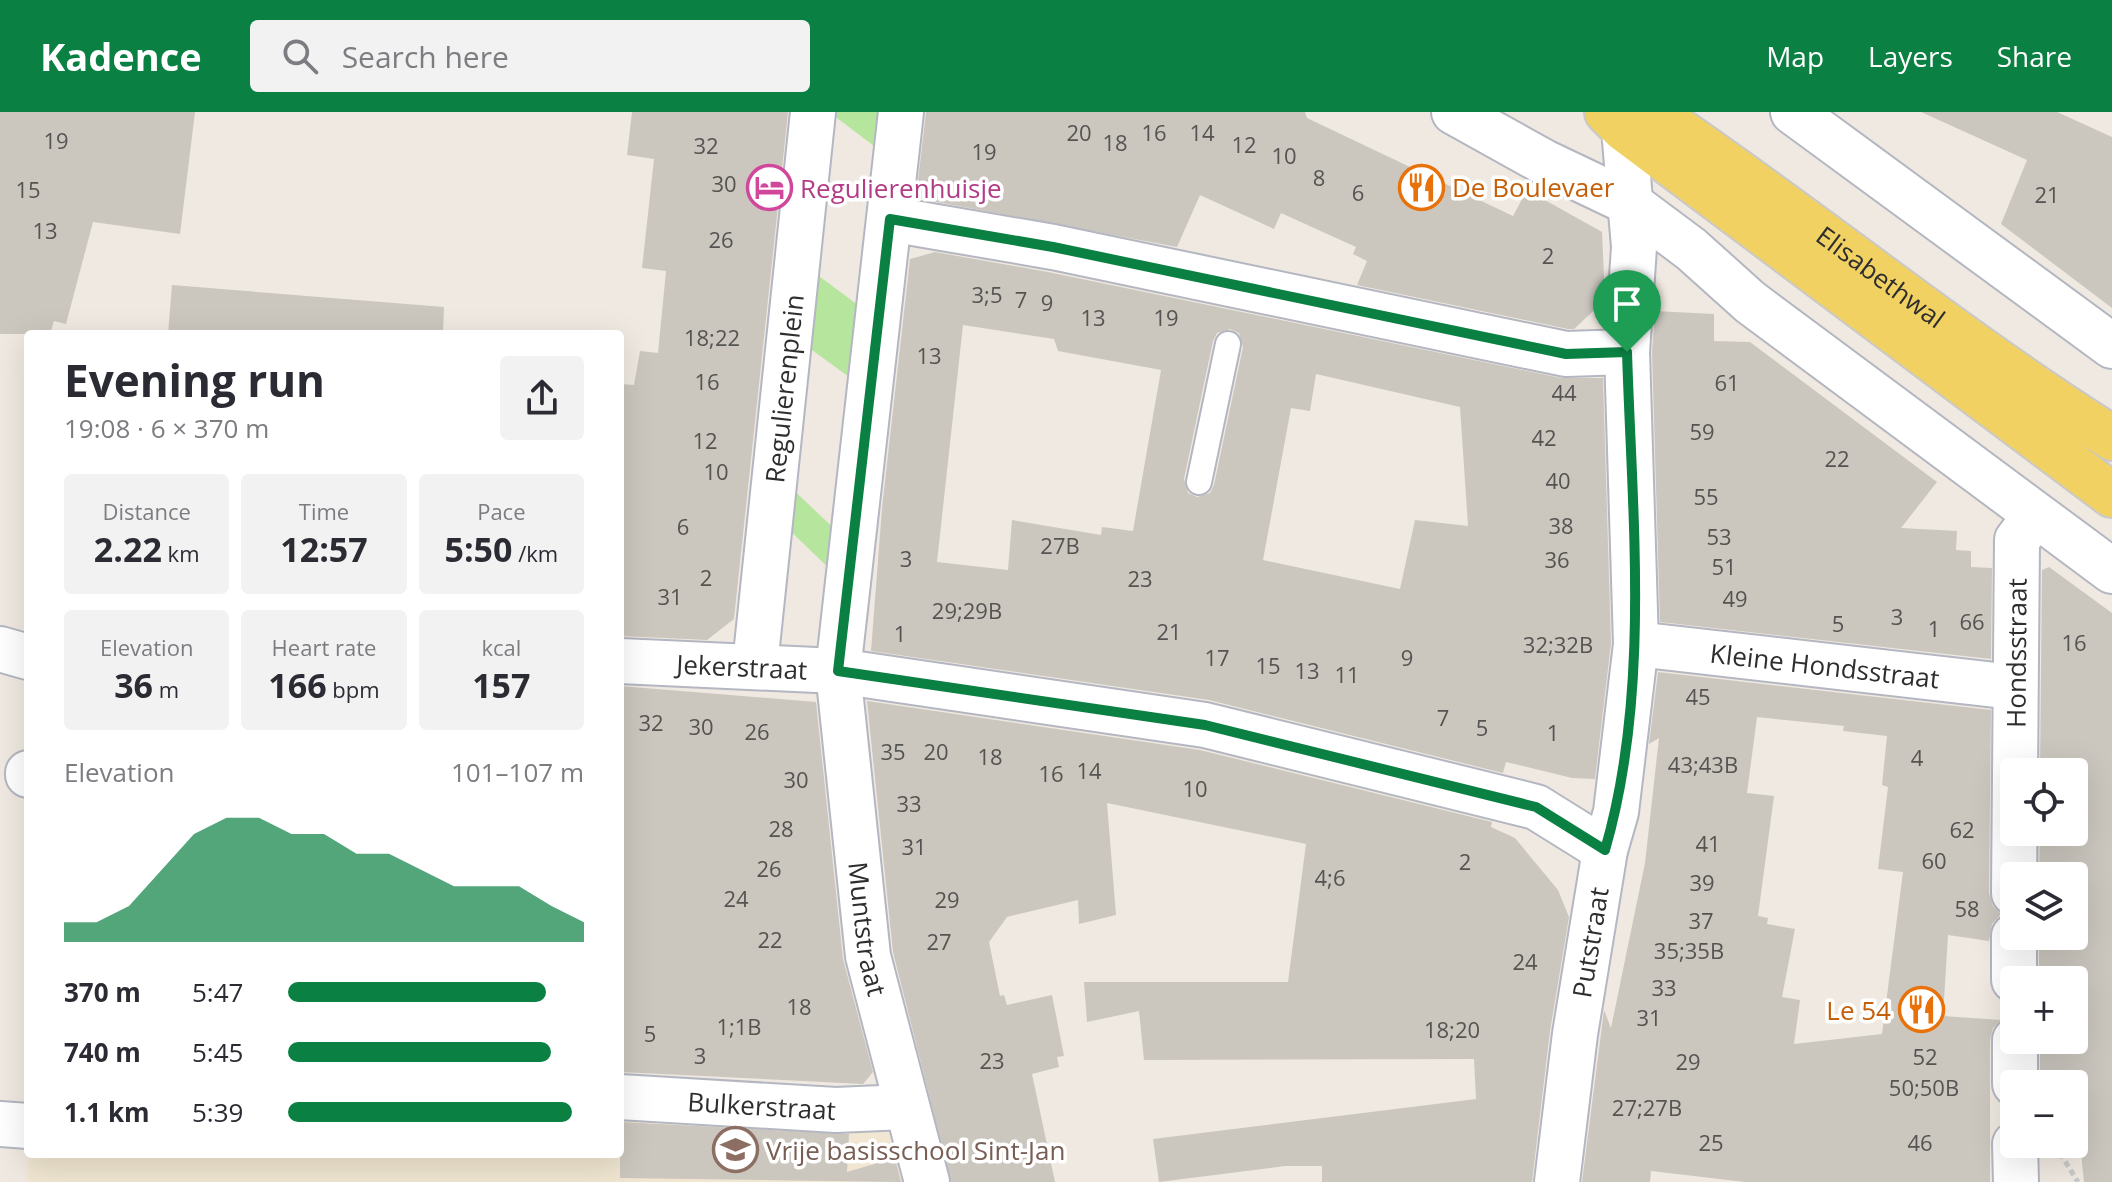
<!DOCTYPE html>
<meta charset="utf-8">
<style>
body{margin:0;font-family:"Open Sans",sans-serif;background:#f2f2f3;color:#2b2b33;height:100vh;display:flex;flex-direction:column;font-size:30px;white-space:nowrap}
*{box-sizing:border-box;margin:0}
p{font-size:26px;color:#7c7c81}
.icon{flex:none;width:44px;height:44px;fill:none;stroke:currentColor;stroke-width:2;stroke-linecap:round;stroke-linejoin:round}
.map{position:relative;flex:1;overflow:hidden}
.side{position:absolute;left:24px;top:218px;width:600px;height:828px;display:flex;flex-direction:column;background:#fff;border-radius:8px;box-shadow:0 8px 32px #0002}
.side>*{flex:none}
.buttons{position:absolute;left:2000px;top:646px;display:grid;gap:16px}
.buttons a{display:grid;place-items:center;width:88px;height:88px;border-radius:8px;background:#fff;box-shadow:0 8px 32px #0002;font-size:40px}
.pin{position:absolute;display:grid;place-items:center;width:68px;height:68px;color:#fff;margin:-82px -34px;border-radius:50% 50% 50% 0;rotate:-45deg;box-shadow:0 0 8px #0007}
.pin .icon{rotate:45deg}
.round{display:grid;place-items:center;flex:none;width:84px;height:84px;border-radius:8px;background:#f2f2f3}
.summary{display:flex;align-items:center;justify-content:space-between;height:136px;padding:0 40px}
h1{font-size:44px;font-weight:700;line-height:60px}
.figures{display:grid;grid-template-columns:repeat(3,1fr);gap:12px;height:136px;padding:8px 40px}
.figures div{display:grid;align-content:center;border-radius:8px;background:#f2f2f3;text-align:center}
.figures b{font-size:34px;font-weight:700}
.figures small{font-size:22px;font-weight:400}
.figures p{font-size:22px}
.chart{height:224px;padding:16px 40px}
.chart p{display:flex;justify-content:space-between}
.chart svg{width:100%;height:144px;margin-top:8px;fill:#0b8043;opacity:.7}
ul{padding:0 40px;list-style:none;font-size:26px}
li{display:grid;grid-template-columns:128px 96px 1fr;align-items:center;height:60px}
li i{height:20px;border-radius:10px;background:#0b8043}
header{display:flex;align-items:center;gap:48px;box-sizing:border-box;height:112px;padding:0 40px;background:#0b8043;color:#fff}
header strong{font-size:38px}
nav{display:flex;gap:44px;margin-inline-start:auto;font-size:28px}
.search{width:560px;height:72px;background:#f2f2f3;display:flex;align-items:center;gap:20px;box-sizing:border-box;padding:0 28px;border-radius:8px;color:#7c7c81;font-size:30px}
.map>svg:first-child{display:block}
.education{fill:#f0e6d1}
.green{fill:#b6e59e}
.building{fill:#cbc7bf;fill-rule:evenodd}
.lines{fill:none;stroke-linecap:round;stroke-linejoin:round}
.service-casing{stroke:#b4b7c1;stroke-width:28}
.minor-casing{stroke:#b4b7c1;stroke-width:48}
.primary-casing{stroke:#c9c9c9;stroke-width:48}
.path{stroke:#c9c9c9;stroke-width:5;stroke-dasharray:6 4;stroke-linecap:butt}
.service{stroke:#fff;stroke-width:24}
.minor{stroke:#fff;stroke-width:44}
.primary{stroke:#f2d163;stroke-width:44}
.route-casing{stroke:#fff;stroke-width:16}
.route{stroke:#0b8043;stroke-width:10}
.labels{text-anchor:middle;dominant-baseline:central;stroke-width:7;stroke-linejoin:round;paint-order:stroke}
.number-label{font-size:22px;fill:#555452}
.food-label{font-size:26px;fill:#c56008;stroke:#fff;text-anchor:start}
.hotel-label{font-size:26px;fill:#b23c85;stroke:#fff;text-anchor:start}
.street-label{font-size:26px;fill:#2e2e2e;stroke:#fff}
.education-label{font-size:26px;fill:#785e54;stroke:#fff;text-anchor:start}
</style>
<header>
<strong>Kadence</strong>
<div class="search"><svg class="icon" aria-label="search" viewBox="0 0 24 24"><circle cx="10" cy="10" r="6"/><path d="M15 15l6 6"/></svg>Search here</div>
<nav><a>Map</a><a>Layers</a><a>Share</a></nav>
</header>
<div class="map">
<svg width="2112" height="1070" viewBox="0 0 2112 1070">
<rect width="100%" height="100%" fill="#efe9e1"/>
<polygon class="education" points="620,999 886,1013 904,1070 28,1070 28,1033 28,1042 620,1042"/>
<g class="green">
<polygon points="829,0 888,0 882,40"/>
<polygon points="808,156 866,199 856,270 801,230"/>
<polygon points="785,370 842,424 836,463 780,409"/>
</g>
<g class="building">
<polygon points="0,0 195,0 180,122 93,110 66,212 54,209 50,222 0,222"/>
<polygon points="632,0 788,0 734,507 707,528 620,524 620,272 634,273 640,239 658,241 666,159 642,156 654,47 627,43"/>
<polygon points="926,0 1305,0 1307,6 1513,104 1527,78 1602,120 1605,188 1574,217 1568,217 1357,173 1367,149 1353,142 1356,135 1281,101 1274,117 1200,83 1177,135 916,86"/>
<polygon points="1921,0 2057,0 2112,25 2112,196 2001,112 2027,48"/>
<path d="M 935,140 L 1048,160 L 1561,266 L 1603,266 L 1611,531 L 1595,667 L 1572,666 L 1506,650 L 1503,661 L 1209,588 L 871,539 L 882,396 L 910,147 ZM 963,213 L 1054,227 L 1058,239 L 1161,258 L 1133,419 L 1102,415 L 1101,423 L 1012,408 L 1008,458 L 937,450 ZM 1230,217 L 1239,221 L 1243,235 L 1214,373 L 1210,381 L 1197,385 L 1188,381 L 1184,367 L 1213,229 L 1217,221 ZM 1316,262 L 1460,295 L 1468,414 L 1415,408 L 1400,477 L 1263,448 L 1291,296 L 1310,299 Z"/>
<polygon points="172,173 444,195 443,222 168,222"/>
<polygon points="1655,199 1714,202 1714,229 1750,230 1937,370 1901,416 1957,419 1956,438 1971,439 1971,455 1992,456 1991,547 1660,510 1652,240"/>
<polygon points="2049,455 2112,501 2112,1070 2084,1070 2074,972 2040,972 2040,928 2074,928 2074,868 2039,868 2039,824 2074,824 2074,764 2039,764 2040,720 2074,720 2074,660 2040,660 2042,458"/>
<path d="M 1658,560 L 1991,598 L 1989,781 L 1993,794 L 2001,802 L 1992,812 L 1989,829 L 1948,823 L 1943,904 L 2001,908 L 1993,916 L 1990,928 L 1990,1070 L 1745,1070 L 1651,1059 L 1650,1070 L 1582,1070 L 1604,898 L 1611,916 L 1645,751 L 1659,626 L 1649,632 ZM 1757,605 L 1844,614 L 1843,619 L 1887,624 L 1882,673 L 1888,675 L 1878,757 L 1903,760 L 1882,922 L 1794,932 L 1800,888 L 1782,885 L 1795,817 L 1767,812 L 1768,806 L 1758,804 L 1774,684 L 1747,681 Z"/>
<polygon points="620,574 816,590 843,847 873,960 863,972 620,960"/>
<polygon points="867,589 1200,638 1492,710 1491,715 1515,726 1558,778 1569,805 1550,919 1532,1070 1322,1070 1322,1054 1285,1054 1159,1070 1153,1027 1476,987 1474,947 1144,948 1139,899 1087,910 1084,870 1288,870 1306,732 1107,691 1116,803 1079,812 1078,788 1007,805 989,830 1000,884 1004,883 1007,893 1052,883 1064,944 1057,945 1059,955 1032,962 1055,1070 951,1070 893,840"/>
<polygon points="620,1010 849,1022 847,1060 895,1046 901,1070 620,1066"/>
</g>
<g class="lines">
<defs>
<polyline id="service" points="1199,370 1228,232"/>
<g id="minor">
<path id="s1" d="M 901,0 L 838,559 L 868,844 L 927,1070"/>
<polyline points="1454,0 1544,50 1628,90 1691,137 1750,190 2112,459"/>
<polyline points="1793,0 2112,234"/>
<polyline points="890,107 1053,135 1566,242 1627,240"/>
<path id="s2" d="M 1636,532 L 2013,575"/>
<polyline points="0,537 28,545"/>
<path id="s3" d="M 620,549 L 838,559 L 1205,613 L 1536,695 L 1605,738"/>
<path id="s4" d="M 755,553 L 813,0"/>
<polyline points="28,661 28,663"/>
<path id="s5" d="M 2014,781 L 2017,428 L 2035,404"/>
<polyline points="2014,824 2014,868"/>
<polyline points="2015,928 2015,972"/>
<path id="s6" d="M 620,985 L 836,998 L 905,995"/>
<polyline points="0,1012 28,1014"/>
<polyline points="2015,1032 2016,1070"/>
<path id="s7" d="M 1557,1070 L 1575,922 L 1605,738 L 1616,700 L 1636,532 L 1627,240 L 1634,135 L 1624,17"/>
</g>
<g id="primary">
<polyline points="1607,0 1624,17 2112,383"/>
<path id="s8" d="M 1652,0 C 1808,105 1953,226 2112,326"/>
</g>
</defs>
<use href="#service" class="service-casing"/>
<use href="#minor" class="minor-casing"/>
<use href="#primary" class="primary-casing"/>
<polyline class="path" points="2060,1041 2078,1070"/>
<use href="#service" class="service"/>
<use href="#minor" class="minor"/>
<use href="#primary" class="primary"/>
</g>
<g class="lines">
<defs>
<path id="route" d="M 890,107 L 1053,135 L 1566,242 L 1627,240 C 1632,403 1651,580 1605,738 L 1536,695 L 1205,613 L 838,559 Z"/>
</defs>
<use href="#route" class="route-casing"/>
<use href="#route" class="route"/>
</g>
<defs>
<symbol id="restaurant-ring" viewBox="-11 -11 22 22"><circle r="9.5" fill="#fff" stroke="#e8710a" stroke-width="1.5"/><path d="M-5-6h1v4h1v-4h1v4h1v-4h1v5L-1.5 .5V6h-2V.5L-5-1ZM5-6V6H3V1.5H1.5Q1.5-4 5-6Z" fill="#e8710a"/></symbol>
<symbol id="hotel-ring" viewBox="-11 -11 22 22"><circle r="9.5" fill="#fff" stroke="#d1479c" stroke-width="1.5"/><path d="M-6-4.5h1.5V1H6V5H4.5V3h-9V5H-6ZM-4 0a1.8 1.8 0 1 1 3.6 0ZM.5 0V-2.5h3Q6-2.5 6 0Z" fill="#d1479c"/></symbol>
<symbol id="school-ring" viewBox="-11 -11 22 22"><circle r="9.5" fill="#fff" stroke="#8d6e63" stroke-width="1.5"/><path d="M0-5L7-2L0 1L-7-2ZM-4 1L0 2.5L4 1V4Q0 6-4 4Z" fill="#8d6e63"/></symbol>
</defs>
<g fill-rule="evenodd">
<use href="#restaurant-ring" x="1396" y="50" width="51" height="51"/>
<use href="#hotel-ring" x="744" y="50" width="51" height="51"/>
<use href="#restaurant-ring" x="1896" y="872" width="51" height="51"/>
<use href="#school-ring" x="710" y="1012" width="51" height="51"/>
</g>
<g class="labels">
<g class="number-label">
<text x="1079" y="20">20</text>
<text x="1154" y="20">16</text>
<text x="1202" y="20">14</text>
<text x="56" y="28">19</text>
<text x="1115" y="30">18</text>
<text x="1244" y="32">12</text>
<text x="706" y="33">32</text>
<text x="984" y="39">19</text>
<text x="1284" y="43">10</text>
<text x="1319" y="65">8</text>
<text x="724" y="71">30</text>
<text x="28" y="77">15</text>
<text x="1358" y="80">6</text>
<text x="2047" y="82">21</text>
<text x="45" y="118">13</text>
<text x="721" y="127">26</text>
<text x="1548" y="143">2</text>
<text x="987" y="182">3;5</text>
<text x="1021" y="187">7</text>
<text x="1047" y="190">9</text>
<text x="1093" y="205">13</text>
<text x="1166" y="205">19</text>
<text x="712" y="225">18;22</text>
<text x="929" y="243">13</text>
<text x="707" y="269">16</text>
<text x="1727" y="270">61</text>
<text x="1564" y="280">44</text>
<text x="1702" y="319">59</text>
<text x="1544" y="325">42</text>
<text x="705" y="328">12</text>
<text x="1837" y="346">22</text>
<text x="716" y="359">10</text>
<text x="1558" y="368">40</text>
<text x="1706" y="384">55</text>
<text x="1561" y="413">38</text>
<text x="683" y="414">6</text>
<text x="1719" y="424">53</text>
<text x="1060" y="433">27B</text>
<text x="906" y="446">3</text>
<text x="1557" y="447">36</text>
<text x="1724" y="454">51</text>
<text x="706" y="465">2</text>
<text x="1140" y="466">23</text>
<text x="670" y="484">31</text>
<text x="1735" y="486">49</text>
<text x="967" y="498">29;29B</text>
<text x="1897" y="504">3</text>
<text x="1972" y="509">66</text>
<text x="1838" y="511">5</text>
<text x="1934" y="516">1</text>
<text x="1169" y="519">21</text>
<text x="900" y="521">1</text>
<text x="2074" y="530">16</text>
<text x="1558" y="532">32;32B</text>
<text x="1217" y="545">17</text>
<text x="1407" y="545">9</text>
<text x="1268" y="553">15</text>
<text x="1307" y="558">13</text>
<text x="1347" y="562">11</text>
<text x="1698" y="584">45</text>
<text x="1443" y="605">7</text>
<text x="651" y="610">32</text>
<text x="701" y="614">30</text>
<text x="1482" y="615">5</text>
<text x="757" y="619">26</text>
<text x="1553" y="620">1</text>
<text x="893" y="639">35</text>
<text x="936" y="639">20</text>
<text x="990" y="644">18</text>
<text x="1917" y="645">4</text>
<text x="1703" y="652">43;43B</text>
<text x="1089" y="658">14</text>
<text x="1051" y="661">16</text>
<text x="796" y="667">30</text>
<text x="1195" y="676">10</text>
<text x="909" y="691">33</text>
<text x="781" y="716">28</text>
<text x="1962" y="717">62</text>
<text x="1708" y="731">41</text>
<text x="914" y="734">31</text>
<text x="1934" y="748">60</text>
<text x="1465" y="749">2</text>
<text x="769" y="756">26</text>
<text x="1330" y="765">4;6</text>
<text x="1702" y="770">39</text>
<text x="736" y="786">24</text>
<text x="947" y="787">29</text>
<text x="1967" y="796">58</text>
<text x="1701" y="808">37</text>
<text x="770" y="827">22</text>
<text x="939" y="829">27</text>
<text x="1689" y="838">35;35B</text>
<text x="1525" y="849">24</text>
<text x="1664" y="875">33</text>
<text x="799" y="894">18</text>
<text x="1649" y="905">31</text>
<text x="739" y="914">1;1B</text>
<text x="1452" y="917">18;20</text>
<text x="650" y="921">5</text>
<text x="700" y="943">3</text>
<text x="1925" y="944">52</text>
<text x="992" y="948">23</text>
<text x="1688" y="949">29</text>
<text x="1924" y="975">50;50B</text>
<text x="1647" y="995">27;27B</text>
<text x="1711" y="1030">25</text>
<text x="1920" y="1030">46</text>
</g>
<g class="food-label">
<text x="1452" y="75">De Boulevaer</text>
<text x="1891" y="898" text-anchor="end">Le 54</text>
</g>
<g class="hotel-label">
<text x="800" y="76">Regulierenhuisje</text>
</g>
<g class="street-label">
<text stroke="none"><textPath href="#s8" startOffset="282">Elisabethwal</textPath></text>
<text stroke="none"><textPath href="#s4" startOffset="278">Regulierenplein</textPath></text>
<text stroke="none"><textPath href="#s5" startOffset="240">Hondsstraat</textPath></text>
<text stroke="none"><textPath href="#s2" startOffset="190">Kleine Hondsstraat</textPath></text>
<text stroke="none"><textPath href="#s3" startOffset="122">Jekerstraat</textPath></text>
<text stroke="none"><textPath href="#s1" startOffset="822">Muntstraat</textPath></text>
<text stroke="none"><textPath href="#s7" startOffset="242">Putstraat</textPath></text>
<text stroke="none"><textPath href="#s6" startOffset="142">Bulkerstraat</textPath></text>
</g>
<g class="education-label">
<text x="766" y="1038">Vrije basisschool Sint-Jan</text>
</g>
</g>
</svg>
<div class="buttons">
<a><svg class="icon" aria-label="locate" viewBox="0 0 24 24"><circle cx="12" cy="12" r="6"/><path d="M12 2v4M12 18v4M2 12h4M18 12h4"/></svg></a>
<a><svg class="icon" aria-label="layers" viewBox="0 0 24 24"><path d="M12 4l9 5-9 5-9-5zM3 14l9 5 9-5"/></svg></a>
<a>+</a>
<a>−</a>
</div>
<div class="pin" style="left:1627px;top:240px;background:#1e9e55"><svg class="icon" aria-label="arrive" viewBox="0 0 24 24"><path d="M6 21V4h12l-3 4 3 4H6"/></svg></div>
<section class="side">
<div class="summary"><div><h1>Evening run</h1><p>19:08 · 6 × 370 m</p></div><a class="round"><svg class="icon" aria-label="share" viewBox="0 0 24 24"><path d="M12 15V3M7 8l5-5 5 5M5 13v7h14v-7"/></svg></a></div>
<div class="figures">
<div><p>Distance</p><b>2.22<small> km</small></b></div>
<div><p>Time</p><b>12:57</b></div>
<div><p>Pace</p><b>5:50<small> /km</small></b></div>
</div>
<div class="figures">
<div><p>Elevation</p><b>36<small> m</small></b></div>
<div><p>Heart rate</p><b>166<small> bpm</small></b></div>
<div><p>kcal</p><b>157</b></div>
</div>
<div class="chart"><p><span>Elevation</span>101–107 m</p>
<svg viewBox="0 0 160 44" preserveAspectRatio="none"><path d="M0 44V38L10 38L20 33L30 22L40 11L50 6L60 6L70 11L80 11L90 17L100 17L110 22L120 27L130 27L140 27L150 33L160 38V44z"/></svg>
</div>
<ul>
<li><b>370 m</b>5:47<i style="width:87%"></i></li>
<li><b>740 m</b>5:45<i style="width:89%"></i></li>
<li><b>1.1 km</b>5:39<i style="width:96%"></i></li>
</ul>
</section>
</div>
